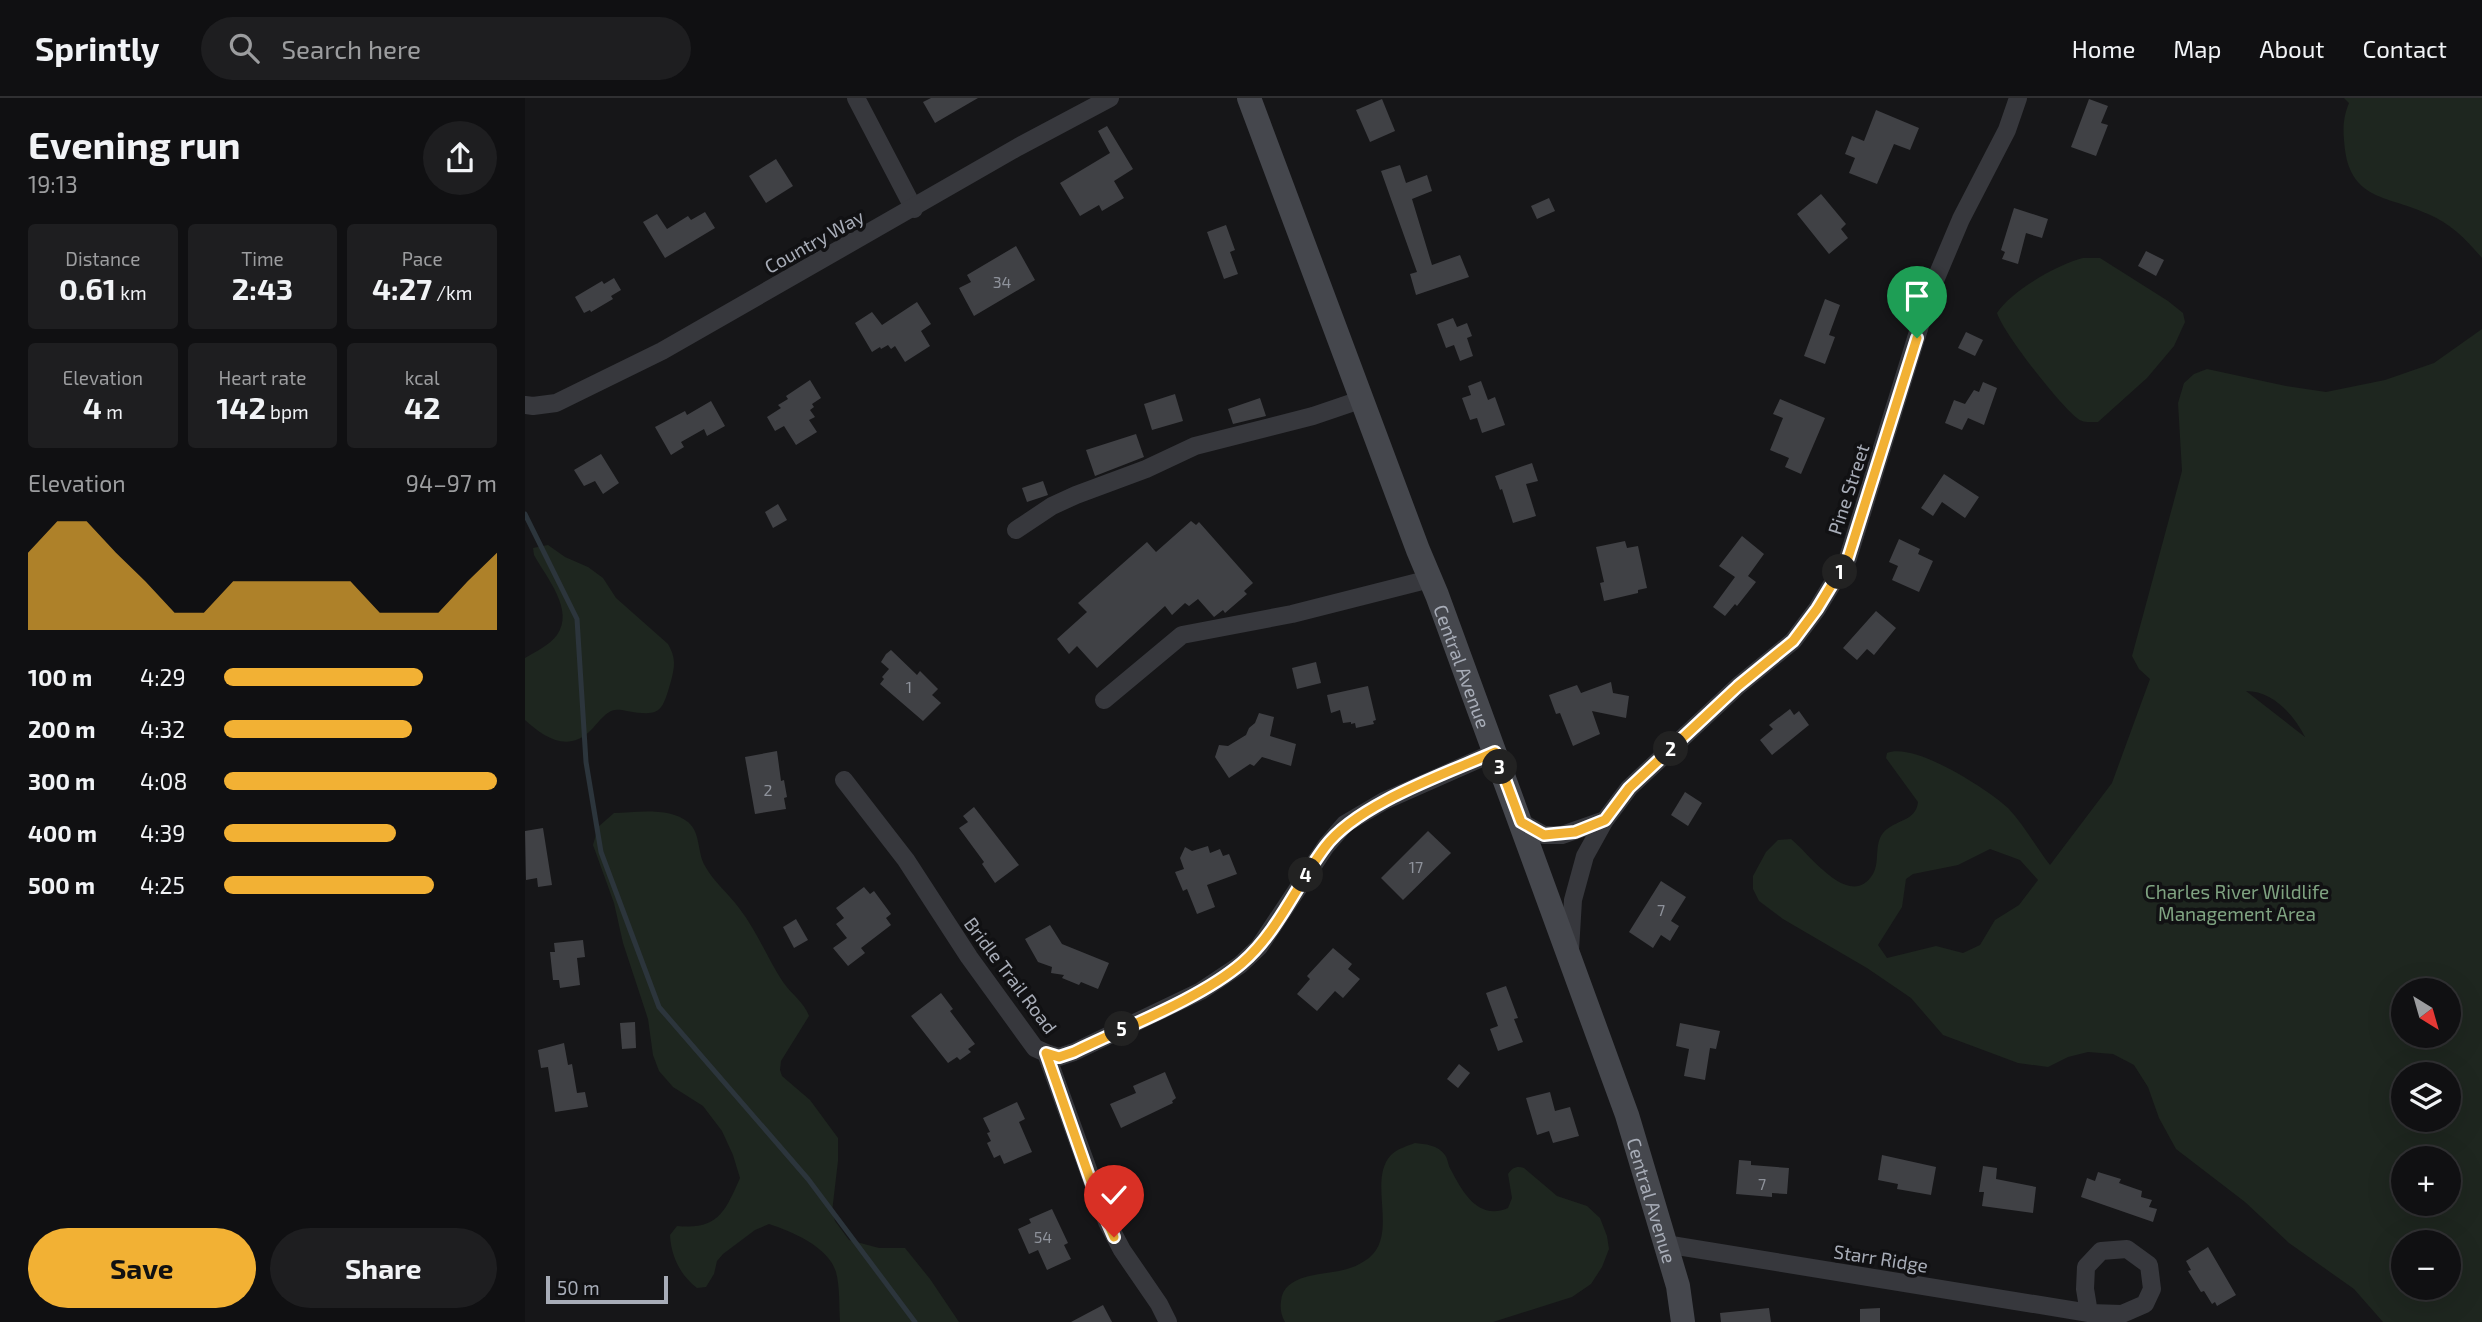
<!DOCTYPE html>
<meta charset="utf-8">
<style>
body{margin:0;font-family:"Exo 2",sans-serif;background:#1e1e20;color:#f1f3f6;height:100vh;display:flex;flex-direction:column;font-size:26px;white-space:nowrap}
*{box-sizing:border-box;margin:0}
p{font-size:23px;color:#9c9d9f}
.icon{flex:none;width:38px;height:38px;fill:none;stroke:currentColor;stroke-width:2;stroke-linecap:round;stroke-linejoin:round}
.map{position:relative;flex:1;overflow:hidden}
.drawer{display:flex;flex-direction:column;background:#101012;width:525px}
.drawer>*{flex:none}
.needle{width:46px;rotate:143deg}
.tools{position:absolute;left:1866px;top:880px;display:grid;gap:14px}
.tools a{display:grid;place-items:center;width:70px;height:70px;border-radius:50%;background:#101012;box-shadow:0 7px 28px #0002,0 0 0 2px #303032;font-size:35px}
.scale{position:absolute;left:21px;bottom:18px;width:122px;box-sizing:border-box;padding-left:7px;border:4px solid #a8adb8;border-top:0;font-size:19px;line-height:24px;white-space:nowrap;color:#a8adb8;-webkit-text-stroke:5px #111113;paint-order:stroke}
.pin{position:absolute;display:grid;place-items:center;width:60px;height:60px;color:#fff;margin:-72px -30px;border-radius:50% 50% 50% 0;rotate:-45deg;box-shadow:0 0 7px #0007}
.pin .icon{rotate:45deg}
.km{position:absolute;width:35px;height:35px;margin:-18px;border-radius:50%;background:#222;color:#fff;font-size:19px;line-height:35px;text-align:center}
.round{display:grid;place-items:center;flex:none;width:74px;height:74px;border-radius:37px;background:#1e1e20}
.headline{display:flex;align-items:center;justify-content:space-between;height:119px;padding:0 28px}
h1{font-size:38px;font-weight:700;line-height:52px}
.stats{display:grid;grid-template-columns:repeat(3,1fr);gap:10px;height:119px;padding:7px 28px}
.stats div{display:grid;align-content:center;border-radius:7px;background:#1e1e20;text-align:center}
.stats b{font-size:30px;font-weight:700}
.stats small{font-size:19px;font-weight:400}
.stats p{font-size:19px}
.chart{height:196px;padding:14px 28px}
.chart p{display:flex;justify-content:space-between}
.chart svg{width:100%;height:126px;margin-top:7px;fill:#f2b134;opacity:.7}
.action{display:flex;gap:14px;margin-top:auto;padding:14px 28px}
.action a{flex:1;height:80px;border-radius:42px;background:#f2b134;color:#111;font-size:28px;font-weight:700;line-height:80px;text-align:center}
.action a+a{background:#1e1e20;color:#f1f3f6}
ul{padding:0 28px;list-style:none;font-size:23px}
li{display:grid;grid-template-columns:112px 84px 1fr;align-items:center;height:52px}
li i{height:18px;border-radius:9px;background:#f2b134}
header{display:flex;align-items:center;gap:42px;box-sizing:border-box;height:98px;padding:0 35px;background:#101012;border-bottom:2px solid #303032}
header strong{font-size:33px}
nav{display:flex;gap:38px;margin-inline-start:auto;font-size:24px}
.search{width:490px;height:63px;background:#1e1e20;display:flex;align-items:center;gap:18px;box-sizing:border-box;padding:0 24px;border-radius:38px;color:#9c9d9f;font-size:26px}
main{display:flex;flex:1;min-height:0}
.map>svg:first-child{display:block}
.green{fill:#1e261f;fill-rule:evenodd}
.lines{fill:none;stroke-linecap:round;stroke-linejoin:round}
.stream{stroke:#2c353c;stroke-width:5}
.building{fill:#404145}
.minor{stroke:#37383d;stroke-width:18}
.secondary{stroke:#45474d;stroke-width:24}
.route-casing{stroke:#fff;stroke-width:14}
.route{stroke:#f2b134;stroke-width:9}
.labels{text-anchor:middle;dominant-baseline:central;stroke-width:7;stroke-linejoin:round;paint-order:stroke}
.number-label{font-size:16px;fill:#8e929b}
.street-label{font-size:19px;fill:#a8adb8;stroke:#111113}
.park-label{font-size:19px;fill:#7fa381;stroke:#111113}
</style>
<header>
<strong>Sprintly</strong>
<div class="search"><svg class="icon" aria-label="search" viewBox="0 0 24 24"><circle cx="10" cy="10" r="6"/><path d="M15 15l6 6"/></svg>Search here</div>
<nav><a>Home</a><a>Map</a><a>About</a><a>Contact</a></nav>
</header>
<main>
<section class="drawer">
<div class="headline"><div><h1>Evening run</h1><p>19:13</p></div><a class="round"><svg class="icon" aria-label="share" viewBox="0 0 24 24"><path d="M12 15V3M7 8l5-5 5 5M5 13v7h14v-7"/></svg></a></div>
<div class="stats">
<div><p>Distance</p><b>0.61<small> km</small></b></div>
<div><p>Time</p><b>2:43</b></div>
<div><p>Pace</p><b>4:27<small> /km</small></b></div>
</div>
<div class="stats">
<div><p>Elevation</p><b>4<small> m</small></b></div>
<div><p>Heart rate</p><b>142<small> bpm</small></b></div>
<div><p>kcal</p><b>42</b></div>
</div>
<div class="chart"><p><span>Elevation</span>94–97 m</p>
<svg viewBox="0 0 160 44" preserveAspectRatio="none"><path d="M0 44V17L10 6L20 6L30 17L40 27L50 38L60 38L70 27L80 27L90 27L100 27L110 27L120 38L130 38L140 38L150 27L160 17V44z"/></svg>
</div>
<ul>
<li><b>100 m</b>4:29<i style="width:73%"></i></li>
<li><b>200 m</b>4:32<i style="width:69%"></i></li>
<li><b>300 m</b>4:08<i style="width:100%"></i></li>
<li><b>400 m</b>4:39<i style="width:63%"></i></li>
<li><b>500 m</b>4:25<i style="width:77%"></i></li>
</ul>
<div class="action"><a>Save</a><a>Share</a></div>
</section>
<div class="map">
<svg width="1957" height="1224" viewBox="0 0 1957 1224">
<rect width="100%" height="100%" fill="#161618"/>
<g class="green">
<path d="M 1819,0 L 1957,0 L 1957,160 C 1941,141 1926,126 1903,116 C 1865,98 1827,103 1820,52 C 1818,34 1817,22 1824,5 Z"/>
<path d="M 1558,160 L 1575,160 L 1643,203 L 1658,215 L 1660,224 L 1649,248 L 1622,280 L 1573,324 C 1566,324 1557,325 1552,320 C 1534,306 1479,236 1472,215 C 1486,193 1533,166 1558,160 Z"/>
<path d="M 1957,231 L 1957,1224 L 1858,1224 L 1829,1191 L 1764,1145 L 1720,1104 L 1651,1051 L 1634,1020 L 1623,989 L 1609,967 L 1588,956 L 1563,954 L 1543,959 L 1523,969 L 1493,965 L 1418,937 L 1386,900 L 1342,870 L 1258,821 L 1234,803 L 1228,791 L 1228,778 L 1241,754 L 1253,742 L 1266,741 C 1283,754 1325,814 1348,776 C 1355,765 1349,746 1358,735 C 1370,721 1391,724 1393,704 L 1361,660 L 1362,655 C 1390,644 1462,691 1483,710 C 1499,727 1511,749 1525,767 L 1587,685 L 1625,581 L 1614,571 L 1607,558 L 1657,373 L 1653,305 L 1659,285 L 1669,276 L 1682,271 L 1761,288 L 1801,294 L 1860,282 L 1909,265 ZM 1721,593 C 1748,593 1769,617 1780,639 ZM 1465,751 L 1495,762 L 1513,782 L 1494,807 L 1470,822 L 1455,847 L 1438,855 L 1411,848 L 1362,860 L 1353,847 L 1377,809 L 1381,781 L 1388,776 L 1433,767 ZM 1878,892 L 1923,892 L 1923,938 L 1878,938 ZM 1878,976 L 1923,976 L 1923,1022 L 1878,1022 ZM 1923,1060 L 1923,1106 L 1878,1106 L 1878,1060 ZM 1878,1144 L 1923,1144 L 1923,1190 L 1878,1190 Z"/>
<path d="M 23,447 L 40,459 L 63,469 L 78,480 L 91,500 L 143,546 C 151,560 150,568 146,583 C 137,614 136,619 102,613 C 96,612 91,611 86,613 C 78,617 72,626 66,632 C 43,655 20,640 0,622 L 0,560 C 10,554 25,547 32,537 C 50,512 21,479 9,457 L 8,450 Z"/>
<path d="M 89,715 C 111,714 145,709 163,724 C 176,735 172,754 180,768 C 188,783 204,796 214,810 C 232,833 242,860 258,884 C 266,896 279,904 284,918 L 256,963 L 255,972 L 257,978 L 285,1002 L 313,1040 L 313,1063 L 307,1114 L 310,1123 L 324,1142 L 354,1150 L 380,1150 L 405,1181 L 434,1224 L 315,1224 C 314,1208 315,1189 311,1174 C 304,1149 266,1133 244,1126 L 230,1132 L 198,1156 L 192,1163 L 189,1176 L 181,1189 L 172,1190 C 155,1177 146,1158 145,1137 L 152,1128 C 193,1132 200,1114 215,1080 L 208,1057 L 197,1033 L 178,1008 L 148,989 L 134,973 L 128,957 L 123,921 L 98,845 L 89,805 L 68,747 L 73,729 Z"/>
<path d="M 890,1045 C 900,1046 913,1047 920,1057 C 923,1061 923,1068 926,1072 C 938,1095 954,1123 983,1110 L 987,1100 L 983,1076 C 988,1069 992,1068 999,1070 L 1032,1098 L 1062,1108 L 1075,1120 L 1082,1138 L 1084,1151 L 1077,1169 L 1066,1186 L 1047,1199 L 968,1224 L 760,1224 C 756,1217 755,1211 756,1203 C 759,1173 804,1178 825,1170 C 832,1168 838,1164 844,1160 C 874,1135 842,1083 866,1057 C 872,1051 882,1048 890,1045 Z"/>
</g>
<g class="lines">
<polyline class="stream" points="0,416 52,521 61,664 76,754 134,909 283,1081 390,1224"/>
</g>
<g class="building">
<polygon points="406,0 453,0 410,25 398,4"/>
<polygon points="857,1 870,33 845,44 831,12"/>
<polygon points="1564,1 1583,8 1576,25 1583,27 1571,58 1546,49"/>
<polygon points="1351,12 1394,30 1385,52 1369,46 1352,86 1324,75 1330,60 1320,56 1327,38 1339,43"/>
<polygon points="582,28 608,71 589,83 599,100 577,113 574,107 555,118 535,85 585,55 573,33"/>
<polygon points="251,61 268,88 241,105 224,78"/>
<polygon points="875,67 881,85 902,77 907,93 887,101 907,167 935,157 944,179 891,197 885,176 892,174 856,73"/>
<polygon points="1296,96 1321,126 1316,131 1323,140 1304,156 1272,116"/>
<polygon points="1024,100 1030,113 1012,121 1006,108"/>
<polygon points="1489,110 1523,121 1517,140 1501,135 1493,166 1477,161 1480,154 1476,152"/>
<polygon points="180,114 190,130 140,160 118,124 132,116 142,131 163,118 166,122"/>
<polygon points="701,127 710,152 705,154 713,176 699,181 682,134"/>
<polygon points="491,148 510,182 449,218 434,190 446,184 442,177"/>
<polygon points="1621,153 1639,162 1631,178 1613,168"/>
<polygon points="89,180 96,192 86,198 88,201 66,214 65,212 59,215 50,199 77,183 79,186"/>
<polygon points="1300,201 1315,207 1304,237 1310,239 1300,266 1279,258"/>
<polygon points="392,204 406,226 396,233 405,248 380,264 370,248 366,251 363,247 356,251 355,249 347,254 330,225 347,214 357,227"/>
<polygon points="928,220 932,229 942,225 947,238 942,240 948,258 935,263 929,247 921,250 912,226"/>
<polygon points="1441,234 1458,242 1450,258 1433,250"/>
<polygon points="285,282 296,300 287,306 289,309 285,312 290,319 284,322 292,334 271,347 259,328 250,333 242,319 256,310 253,307 263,301 261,298"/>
<polygon points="956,283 963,302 970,299 980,327 957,335 952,320 945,322 937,300 946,297 943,288"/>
<polygon points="1458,284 1472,290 1459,327 1443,320 1437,332 1420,325 1429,302 1440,306 1449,292 1454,294"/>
<polygon points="650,296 658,323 627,332 619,306"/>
<polygon points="735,300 741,318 708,326 703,311"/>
<polygon points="1255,301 1300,320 1276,376 1260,369 1264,360 1245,352 1258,320 1248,316"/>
<polygon points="186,303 200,328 182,338 179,331 156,344 159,349 146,357 130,329 160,313 162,317"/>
<polygon points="611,336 619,359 570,378 561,352"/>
<polygon points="76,356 94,385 78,396 70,383 59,388 49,372"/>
<polygon points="1007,365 1013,383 1001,386 1011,418 988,425 977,391 975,392 970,378"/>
<polygon points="1419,376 1454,399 1440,420 1417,404 1408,418 1396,410"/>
<polygon points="518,383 523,397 502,404 497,390"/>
<polygon points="253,406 262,422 248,430 240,414"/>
<polygon points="666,423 671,427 674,424 728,485 719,493 722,496 700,515 698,512 689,519 673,501 664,508 660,505 647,517 640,508 572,570 552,548 544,556 532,541 562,514 553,505 622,444 631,454"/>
<polygon points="1217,438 1239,456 1223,478 1231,484 1212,508 1210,506 1200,518 1188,509 1210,479 1194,468"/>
<polygon points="1374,441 1395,451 1393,456 1408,463 1394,494 1367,482 1373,468 1364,464"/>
<polygon points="1100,443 1102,450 1113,448 1122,490 1113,492 1113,495 1079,503 1075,485 1079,484 1071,449"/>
<polygon points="1351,513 1371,530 1349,557 1342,551 1332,562 1318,550"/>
<polygon points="366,552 392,577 395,573 413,591 407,597 416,605 398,623 355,586 359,581 357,579 364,571 356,564 361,556"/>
<polygon points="791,564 796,585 772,591 767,570"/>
<polygon points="1086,584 1088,595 1104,598 1101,620 1067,613 1075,636 1048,648 1035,615 1031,616 1024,597 1052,587 1056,595"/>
<polygon points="843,588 851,622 848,623 849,626 831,630 830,625 826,626 826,624 818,625 815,612 806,615 802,597"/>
<polygon points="1265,611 1269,617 1274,613 1284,627 1247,657 1235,642 1248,631 1244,627"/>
<polygon points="734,615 749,619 745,638 771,646 766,668 737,659 729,668 725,666 704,680 690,659 694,647 703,648 721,637 724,630 730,625"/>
<polygon points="252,653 256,683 259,682 262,699 259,700 261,711 230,716 220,659"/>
<polygon points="1160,694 1177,705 1163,728 1146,717"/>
<polygon points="449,709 494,767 470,785 457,766 459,764 434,730 443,724 438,718"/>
<polygon points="18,730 27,787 13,789 12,780 1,782 0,733"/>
<polygon points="903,733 926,755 878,802 856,780"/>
<polygon points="683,748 685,755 695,751 698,758 704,756 712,776 682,787 690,809 672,816 662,791 658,793 650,774 659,771 655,760 660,749 667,753"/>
<polygon points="1136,783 1161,799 1146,823 1154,828 1145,843 1136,837 1128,850 1104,834"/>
<polygon points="339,789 345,796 349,793 366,816 361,820 366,827 336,850 340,855 323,868 308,850 322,840 311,826 319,820 311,810"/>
<polygon points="271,821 283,842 269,850 258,829"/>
<polygon points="525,827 537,846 584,865 573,891 556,884 554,887 537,880 539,877 526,875 527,869 513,864 500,841"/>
<polygon points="58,842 60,859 52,860 55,887 35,890 34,882 28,882 25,854 30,854 29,845"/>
<polygon points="808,850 827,866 823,871 835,881 818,900 810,893 792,913 772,896 785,881 782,878"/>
<polygon points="981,888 993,920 989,921 998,944 973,953 965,931 973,928 961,895"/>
<polygon points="416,895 428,911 425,913 450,946 443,951 446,954 435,962 432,959 423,965 386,918"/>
<polygon points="110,924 111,950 97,951 95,925"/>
<polygon points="1155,925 1195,933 1191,951 1185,950 1180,982 1159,978 1164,951 1151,948"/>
<polygon points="39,945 43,967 47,966 52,995 60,994 63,1009 30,1014 23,969 16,970 13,952"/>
<polygon points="934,966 945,975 933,990 922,981"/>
<polygon points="640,974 651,1000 647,1003 648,1005 596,1030 585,1006 611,995 608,988"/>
<polygon points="1025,994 1030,1013 1045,1009 1054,1038 1028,1045 1024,1033 1012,1037 1001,1000"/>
<polygon points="492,1004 500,1021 494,1024 507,1054 479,1066 475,1057 469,1060 462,1045 466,1043 462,1035 465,1034 458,1020"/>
<polygon points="1357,1057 1411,1069 1406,1097 1372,1091 1373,1086 1353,1082"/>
<polygon points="1214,1062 1226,1063 1226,1067 1264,1070 1262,1096 1247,1095 1247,1099 1211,1096"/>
<polygon points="1458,1068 1472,1070 1471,1081 1511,1089 1508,1115 1457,1108 1459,1094 1454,1094"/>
<polygon points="1573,1074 1596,1081 1594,1085 1617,1093 1616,1099 1627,1102 1624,1109 1632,1111 1628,1124 1556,1099 1562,1080 1570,1083"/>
<polygon points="527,1111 543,1145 539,1147 546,1161 522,1172 513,1152 504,1156 493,1131 506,1125 504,1121"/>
<polygon points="1683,1149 1711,1197 1692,1208 1690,1204 1687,1206 1679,1193 1676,1194 1663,1173 1666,1172 1661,1163"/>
<polygon points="578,1207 587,1224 546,1224"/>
<polygon points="1244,1210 1246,1224 1196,1224 1195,1215"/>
<polygon points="1355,1210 1355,1224 1335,1224 1335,1211"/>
</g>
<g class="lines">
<g class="minor">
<polyline points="331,0 389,111"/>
<polyline points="0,307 8,308 31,305 137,253 493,49 585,0"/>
<polyline points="491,432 527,408 551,397 621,371 670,348 788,318 838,301"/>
<polyline points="579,602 657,537 767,516 905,481"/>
<polyline points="319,682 381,762 444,859 510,950 521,955 582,1124 597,1152 634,1206 643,1224"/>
<polyline points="996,724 1019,737 1037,737 1080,722"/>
<polyline points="1045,852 1048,802 1060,758 1080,722 1104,690 1213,588 1268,543 1292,511 1323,460 1406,192 1436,121 1482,32 1493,0"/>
<polyline points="521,955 534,959 549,954 676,893 715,867 734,849 801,748 820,726 859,703 970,654"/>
<polyline points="1140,1146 1564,1215 1597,1216 1620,1206 1627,1191 1624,1167 1602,1151 1576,1153 1561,1169 1560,1191 1564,1215"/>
</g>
<path class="secondary" id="s1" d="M 724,0 L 893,452 L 912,497 L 1102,1017 L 1153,1188 L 1158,1224"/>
</g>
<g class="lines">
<defs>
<path id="route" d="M 589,1139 L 571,1098 L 521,955 L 534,959 L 549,954 C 600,929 675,901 717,865 C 753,834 772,786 800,749 C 832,706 920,676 970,654 L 996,724 L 1019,737 L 1050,734 L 1080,722 L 1104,690 L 1213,588 L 1268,543 L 1292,511 L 1323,460 L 1392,240"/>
</defs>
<use href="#route" class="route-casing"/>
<use href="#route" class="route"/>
</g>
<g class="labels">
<g class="number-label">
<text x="477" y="183">34</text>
<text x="384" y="588">1</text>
<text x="243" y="691">2</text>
<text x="891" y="768">17</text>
<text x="1136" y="811">7</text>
<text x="1237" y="1085">7</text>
<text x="518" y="1138">54</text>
</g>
<g class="street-label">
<text transform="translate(289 143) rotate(-29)">Country Way</text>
<text transform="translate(1323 391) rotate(-72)">Pine Street</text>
<text stroke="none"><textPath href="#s1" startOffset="607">Central Avenue</textPath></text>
<text transform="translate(486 877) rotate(53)">Bridle Trail Road</text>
<text stroke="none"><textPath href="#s1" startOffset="1174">Central Avenue</textPath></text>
<text transform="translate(1356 1160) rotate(9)">Starr Ridge</text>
</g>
<g class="park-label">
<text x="1712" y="793">Charles River Wildlife<tspan x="1712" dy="22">Management Area</tspan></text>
</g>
</g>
</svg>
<div class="tools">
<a><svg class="needle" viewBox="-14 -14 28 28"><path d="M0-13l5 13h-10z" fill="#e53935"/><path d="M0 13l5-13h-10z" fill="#9c9d9f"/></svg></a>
<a><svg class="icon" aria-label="layers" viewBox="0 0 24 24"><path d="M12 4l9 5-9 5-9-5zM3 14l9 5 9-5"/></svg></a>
<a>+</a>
<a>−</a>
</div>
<div class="scale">50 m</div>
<div class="pin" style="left:1392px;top:240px;background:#1e9e55"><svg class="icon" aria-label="arrive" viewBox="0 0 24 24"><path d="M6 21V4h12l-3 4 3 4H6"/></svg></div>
<div class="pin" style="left:589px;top:1139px;background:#d93025"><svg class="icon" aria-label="check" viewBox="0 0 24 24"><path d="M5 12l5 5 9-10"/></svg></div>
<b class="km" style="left:1315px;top:474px">1</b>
<b class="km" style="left:1146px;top:651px">2</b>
<b class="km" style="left:975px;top:669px">3</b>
<b class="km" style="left:781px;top:777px">4</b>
<b class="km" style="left:597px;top:931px">5</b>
</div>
</main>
